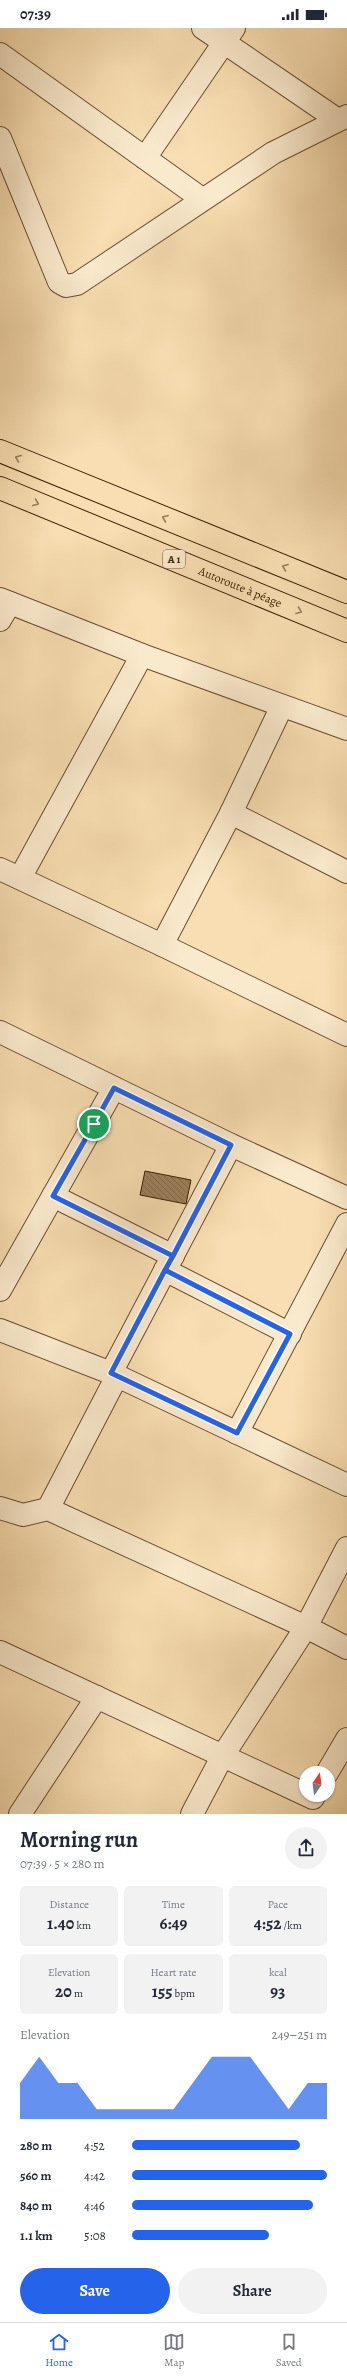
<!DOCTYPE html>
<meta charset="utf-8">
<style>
body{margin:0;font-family:Alegreya,serif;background:#f2f2f3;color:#1f2937;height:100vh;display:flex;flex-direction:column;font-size:15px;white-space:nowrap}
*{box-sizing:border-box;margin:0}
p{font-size:13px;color:#747a83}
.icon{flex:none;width:22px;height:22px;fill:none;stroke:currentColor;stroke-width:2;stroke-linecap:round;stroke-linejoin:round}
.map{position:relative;height:1786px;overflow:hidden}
.drawer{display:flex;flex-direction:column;background:#fff;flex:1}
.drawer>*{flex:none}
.needle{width:26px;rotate:14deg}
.fabs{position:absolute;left:299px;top:1738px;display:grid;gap:8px}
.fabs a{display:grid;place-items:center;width:36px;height:36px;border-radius:50%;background:#fff;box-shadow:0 1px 3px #0004;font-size:20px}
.pin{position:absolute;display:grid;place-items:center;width:34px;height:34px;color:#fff;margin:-17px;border:2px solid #fff;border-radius:50%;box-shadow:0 1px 4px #0007}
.round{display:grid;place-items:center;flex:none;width:42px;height:42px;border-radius:21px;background:#f2f2f3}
.overview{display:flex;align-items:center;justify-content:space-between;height:68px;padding:0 20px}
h1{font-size:22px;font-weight:700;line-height:30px}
.metrics{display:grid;grid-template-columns:repeat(3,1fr);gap:6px;height:68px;padding:4px 20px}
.metrics div{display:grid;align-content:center;border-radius:6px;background:#f2f2f3;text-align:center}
.metrics b{font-size:17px;font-weight:700}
.metrics small{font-size:11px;font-weight:400}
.metrics p{font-size:11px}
.chart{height:112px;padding:8px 20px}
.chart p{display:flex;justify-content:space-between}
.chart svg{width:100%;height:72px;margin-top:4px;fill:#2563eb;opacity:.7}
.action{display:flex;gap:8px;margin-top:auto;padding:8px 20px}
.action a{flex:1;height:46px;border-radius:24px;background:#2563eb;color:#fff;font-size:16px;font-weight:700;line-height:46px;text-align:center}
.action a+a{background:#f2f2f3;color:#1f2937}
ul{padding:0 20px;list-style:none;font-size:13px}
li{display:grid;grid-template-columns:64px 48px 1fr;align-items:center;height:30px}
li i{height:10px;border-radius:5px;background:#2563eb}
.status{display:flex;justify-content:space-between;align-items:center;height:28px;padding:0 20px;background:#fff;direction:ltr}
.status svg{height:11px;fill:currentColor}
.dock{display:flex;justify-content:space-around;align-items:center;height:56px;border-top:1px solid #e0e1e3;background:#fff;font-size:11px;color:#747a83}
.dock a{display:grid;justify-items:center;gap:2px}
.dock .selected{color:#2563eb}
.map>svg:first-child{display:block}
.building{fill:url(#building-back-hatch);stroke:#3a1e04}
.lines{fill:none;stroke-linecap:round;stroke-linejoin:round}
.minor-casing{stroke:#6a4e30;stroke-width:24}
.highway-casing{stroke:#3a1e04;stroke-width:24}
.minor{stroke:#faeacd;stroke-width:22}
.highway{stroke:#f8deb2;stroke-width:22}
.oneway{stroke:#997e5b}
.route-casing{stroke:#fff;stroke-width:8}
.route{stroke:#2563eb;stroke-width:5}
.labels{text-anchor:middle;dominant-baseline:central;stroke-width:4;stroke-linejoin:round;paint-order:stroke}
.shield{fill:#faeacd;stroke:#745b40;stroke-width:1}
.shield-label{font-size:11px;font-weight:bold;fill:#3a1e04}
.street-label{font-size:12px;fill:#3a1e04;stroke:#faeacd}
</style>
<div class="status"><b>07:39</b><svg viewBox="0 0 49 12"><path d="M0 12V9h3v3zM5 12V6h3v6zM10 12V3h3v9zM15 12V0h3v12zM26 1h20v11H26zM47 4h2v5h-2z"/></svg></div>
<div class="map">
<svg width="347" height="1786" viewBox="0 0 347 1786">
<defs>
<pattern id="building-back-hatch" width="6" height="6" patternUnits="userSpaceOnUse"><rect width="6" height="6" fill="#9d825e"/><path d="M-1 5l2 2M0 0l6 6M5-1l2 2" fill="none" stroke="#816a4b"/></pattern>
</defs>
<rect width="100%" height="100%" fill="#f8deb2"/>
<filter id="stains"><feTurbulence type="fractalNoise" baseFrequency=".005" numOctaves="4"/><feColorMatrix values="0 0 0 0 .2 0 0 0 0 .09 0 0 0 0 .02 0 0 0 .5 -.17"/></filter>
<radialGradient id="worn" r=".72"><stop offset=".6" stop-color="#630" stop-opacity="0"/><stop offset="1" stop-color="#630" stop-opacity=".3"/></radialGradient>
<polygon class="building" points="145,1143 191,1152 186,1176 140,1167"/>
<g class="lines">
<defs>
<g id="minor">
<polyline points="203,0 338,92"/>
<polyline points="0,26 202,171"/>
<polyline points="0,110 59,254 66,258 77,256 273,125 347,88"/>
<polyline points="145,130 234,0"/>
<polyline points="0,571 142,627 347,701"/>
<polyline points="0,592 10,575"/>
<polyline points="231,785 347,844"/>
<polyline points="0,841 162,917 347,1007"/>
<polyline points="20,850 142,627"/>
<polyline points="162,917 231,785 282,678"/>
<polyline points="0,1004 231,1117 347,1170"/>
<polyline points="53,1168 173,1228"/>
<polyline points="165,1242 290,1306"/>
<polyline points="0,1262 114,1060"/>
<polyline points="0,1302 111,1345 347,1457"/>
<polyline points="111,1345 231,1117"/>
<polyline points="237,1405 347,1196"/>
<polyline points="0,1480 23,1487 48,1481 306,1599 347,1620"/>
<polyline points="48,1481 117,1348"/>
<polyline points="0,1624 313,1770"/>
<polyline points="327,1745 347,1711"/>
<polyline points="20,1786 97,1669"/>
<polyline points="192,1786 222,1729 306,1599 347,1520"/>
</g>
<g id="highway">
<polyline points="0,423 347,564"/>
<path id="s1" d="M 0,460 L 347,603"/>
</g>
</defs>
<use href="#minor" class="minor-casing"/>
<use href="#highway" class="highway-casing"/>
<use href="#minor" class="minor"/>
<use href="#highway" class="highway"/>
</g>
<defs><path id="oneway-chevron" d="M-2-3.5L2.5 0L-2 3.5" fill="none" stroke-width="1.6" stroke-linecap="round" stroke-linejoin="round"/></defs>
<g class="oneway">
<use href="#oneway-chevron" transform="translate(18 430) rotate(-158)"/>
<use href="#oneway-chevron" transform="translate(36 475) rotate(22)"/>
<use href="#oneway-chevron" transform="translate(165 490) rotate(-158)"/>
<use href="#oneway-chevron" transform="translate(285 539) rotate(-158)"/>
<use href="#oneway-chevron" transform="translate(299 583) rotate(22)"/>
</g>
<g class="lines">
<defs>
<polyline id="route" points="94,1096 53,1168 173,1228 165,1242 111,1345 237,1405 290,1306 165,1242 173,1228 231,1117 114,1060 94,1096"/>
</defs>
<use href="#route" class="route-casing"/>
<use href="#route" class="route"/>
</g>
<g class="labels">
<rect class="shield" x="163" y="522" width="22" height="18" rx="3"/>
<g class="shield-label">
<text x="174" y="531">A 1</text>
</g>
<g class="street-label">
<text stroke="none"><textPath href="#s1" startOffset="260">Autoroute à péage</textPath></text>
</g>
</g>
<rect width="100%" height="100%" filter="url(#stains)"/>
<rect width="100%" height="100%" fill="url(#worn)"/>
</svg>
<div class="fabs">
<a><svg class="needle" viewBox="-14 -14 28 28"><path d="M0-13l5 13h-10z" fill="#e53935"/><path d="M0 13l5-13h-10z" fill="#747a83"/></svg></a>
</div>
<div class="pin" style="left:94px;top:1096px;background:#1e9e55"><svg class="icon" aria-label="arrive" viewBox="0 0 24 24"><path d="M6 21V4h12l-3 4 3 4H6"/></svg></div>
</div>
<section class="drawer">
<div class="overview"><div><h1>Morning run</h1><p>07:39 · 5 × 280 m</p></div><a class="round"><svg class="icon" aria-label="share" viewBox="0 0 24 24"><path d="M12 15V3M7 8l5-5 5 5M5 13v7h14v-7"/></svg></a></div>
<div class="metrics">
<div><p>Distance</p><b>1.40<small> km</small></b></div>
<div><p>Time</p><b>6:49</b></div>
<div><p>Pace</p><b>4:52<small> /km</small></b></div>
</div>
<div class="metrics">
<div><p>Elevation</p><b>20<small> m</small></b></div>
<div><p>Heart rate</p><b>155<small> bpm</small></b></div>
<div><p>kcal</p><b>93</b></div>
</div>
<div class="chart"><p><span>Elevation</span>249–251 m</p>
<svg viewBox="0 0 160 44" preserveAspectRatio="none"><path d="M0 44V22L10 6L20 22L30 22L40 38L50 38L60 38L70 38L80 38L90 22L100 6L110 6L120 6L130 22L140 38L150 22L160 22V44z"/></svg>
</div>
<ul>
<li><b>280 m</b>4:52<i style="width:86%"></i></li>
<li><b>560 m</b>4:42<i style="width:100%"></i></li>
<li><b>840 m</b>4:46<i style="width:93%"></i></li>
<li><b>1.1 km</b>5:08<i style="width:70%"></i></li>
</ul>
<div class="action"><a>Save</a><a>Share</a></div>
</section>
<nav class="dock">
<a class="selected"><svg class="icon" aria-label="home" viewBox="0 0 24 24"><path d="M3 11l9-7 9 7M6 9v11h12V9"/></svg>Home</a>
<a><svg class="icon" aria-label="map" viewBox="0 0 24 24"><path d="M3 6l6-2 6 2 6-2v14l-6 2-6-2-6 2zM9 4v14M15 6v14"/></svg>Map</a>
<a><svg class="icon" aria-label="saved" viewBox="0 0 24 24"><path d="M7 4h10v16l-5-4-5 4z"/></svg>Saved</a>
</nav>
